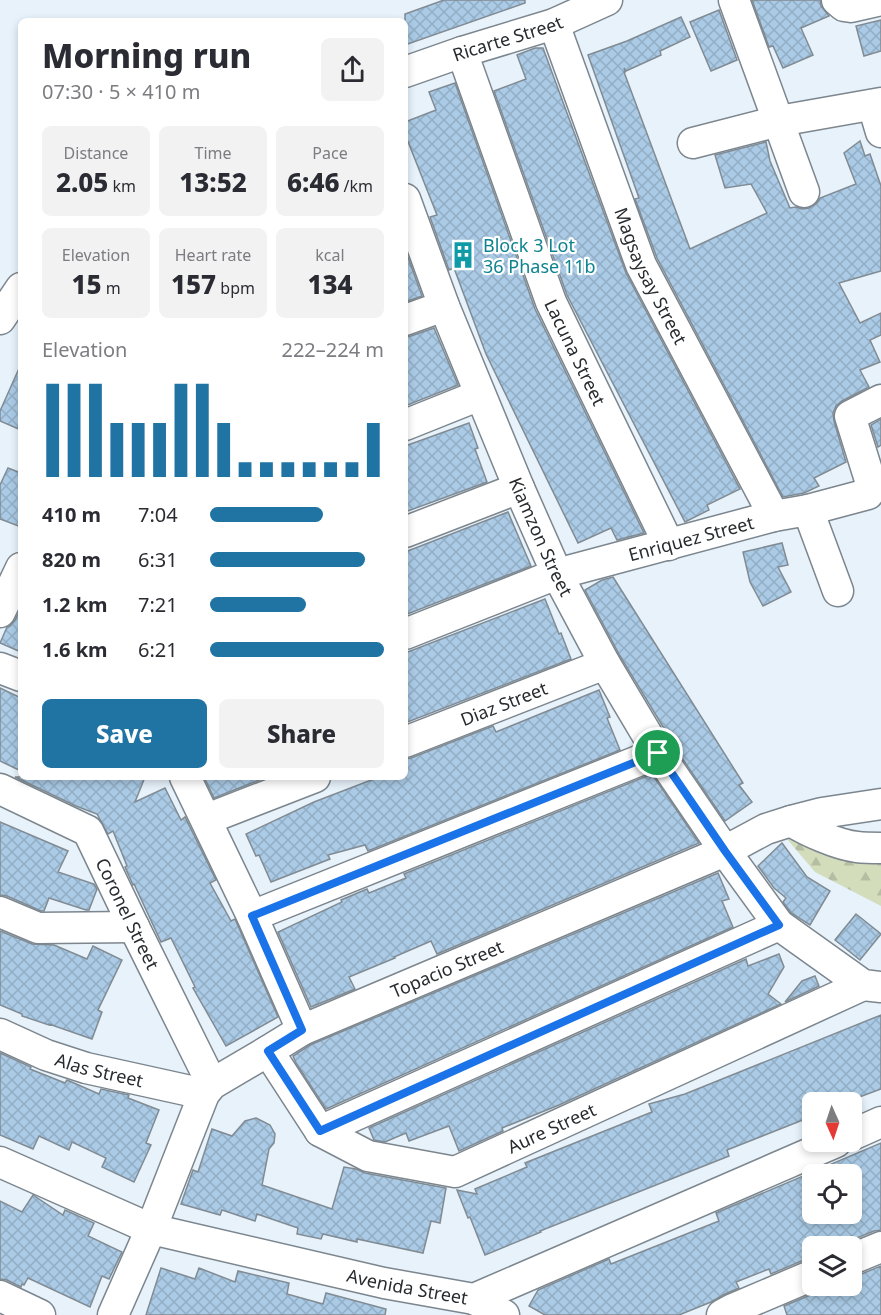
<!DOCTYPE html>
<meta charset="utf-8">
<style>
body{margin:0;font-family:"Noto Sans",sans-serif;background:#f2f2f3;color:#2b2b33;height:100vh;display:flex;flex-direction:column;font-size:22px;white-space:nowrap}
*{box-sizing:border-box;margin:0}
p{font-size:20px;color:#7c7c81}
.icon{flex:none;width:33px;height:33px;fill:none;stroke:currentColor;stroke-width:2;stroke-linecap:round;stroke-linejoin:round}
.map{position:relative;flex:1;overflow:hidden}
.sheet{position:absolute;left:18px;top:18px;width:390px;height:762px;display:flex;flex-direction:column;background:#fff;border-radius:9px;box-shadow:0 3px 9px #0003}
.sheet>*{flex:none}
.needle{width:39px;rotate:177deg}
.buttons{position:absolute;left:802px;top:1092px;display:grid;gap:12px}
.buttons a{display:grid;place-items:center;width:60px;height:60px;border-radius:9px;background:#fff;box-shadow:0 3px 9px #0003;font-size:30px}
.pin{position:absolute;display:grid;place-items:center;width:51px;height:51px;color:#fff;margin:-26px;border:3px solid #fff;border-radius:50%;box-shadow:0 2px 6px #0007}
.round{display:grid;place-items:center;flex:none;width:63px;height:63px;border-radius:9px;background:#f2f2f3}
.summary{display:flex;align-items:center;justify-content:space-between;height:102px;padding:0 24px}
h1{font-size:33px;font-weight:800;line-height:45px}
.figures{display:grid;grid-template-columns:repeat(3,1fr);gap:9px;height:102px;padding:6px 24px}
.figures div{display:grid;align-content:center;border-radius:9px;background:#f2f2f3;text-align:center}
.figures b{font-size:26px;font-weight:800}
.figures small{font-size:16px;font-weight:400}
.figures p{font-size:16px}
.chart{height:168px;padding:12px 24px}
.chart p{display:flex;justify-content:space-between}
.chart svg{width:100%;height:108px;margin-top:6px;stroke:#1f74a4;stroke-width:6}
.action{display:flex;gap:12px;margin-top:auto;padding:12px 24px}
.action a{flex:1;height:69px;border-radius:9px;background:#1f74a4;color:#fff;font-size:24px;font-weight:800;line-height:69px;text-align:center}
.action a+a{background:#f2f2f3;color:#2b2b33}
ul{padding:0 24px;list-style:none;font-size:20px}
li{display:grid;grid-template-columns:96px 72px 1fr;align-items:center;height:45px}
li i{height:15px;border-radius:8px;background:#1f74a4}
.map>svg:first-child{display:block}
.forest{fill:url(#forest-firs)}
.building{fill:url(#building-cross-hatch);stroke:#818b93;stroke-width:1.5;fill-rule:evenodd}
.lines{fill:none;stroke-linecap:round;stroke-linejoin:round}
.minor-casing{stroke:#7c868e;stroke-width:33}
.minor{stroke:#fff;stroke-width:30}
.route-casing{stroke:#fff;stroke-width:12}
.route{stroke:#1a73e8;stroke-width:8}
.labels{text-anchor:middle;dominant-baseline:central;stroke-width:4.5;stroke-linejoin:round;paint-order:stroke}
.street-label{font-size:18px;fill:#282c2f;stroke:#fefefe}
.culture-label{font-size:18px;fill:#0d838f;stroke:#fefefe;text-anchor:start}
</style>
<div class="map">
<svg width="881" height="1315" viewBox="0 0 881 1315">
<defs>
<pattern id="forest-firs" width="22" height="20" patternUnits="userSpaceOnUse" patternTransform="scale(1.5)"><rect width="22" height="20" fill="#d3ddbc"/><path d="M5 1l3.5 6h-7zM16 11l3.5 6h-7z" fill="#b5bea2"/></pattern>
<pattern id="building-cross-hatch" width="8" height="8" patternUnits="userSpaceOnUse" patternTransform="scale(1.5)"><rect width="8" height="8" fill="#aacae5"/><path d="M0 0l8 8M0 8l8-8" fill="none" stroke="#92aec5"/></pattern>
</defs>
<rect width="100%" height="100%" fill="#e7f2fb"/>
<polygon class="forest" points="831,827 849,861 881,857 881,906 815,872 781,832"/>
<g class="building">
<polygon points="444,0 525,0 525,3 405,45 405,14"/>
<polygon points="752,0 820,0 821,6 829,16 801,28 813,55 783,68 773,46 769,47"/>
<polygon points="719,10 737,60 711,71 690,22"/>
<polygon points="681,17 690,37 660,51 661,55 626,71 624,68 625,72 624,72 690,249 767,213 751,184 725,188 715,155 766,142 770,161 790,208 796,207 802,209 809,208 817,203 820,198 856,184 844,153 860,141 865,156 870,154 881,186 881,271 839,283 860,323 881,313 881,335 870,340 880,362 860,370 869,387 842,401 836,406 833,413 834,421 846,462 814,478 819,486 804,493 783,497 657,258 635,199 639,198 588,55 627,41"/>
<polygon points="881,20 881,51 864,56 856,26"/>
<polygon points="535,48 543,48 626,273 740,489 707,505 709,510 685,522 567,295 494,91 526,79 517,55"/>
<polygon points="455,83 535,309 644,533 617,540 611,528 578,543 486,354 454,268 449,270 430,217 437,215 405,134 405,122 436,110 429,92"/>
<polygon points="405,249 422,296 405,302"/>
<polygon points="434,328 458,385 405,406 405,337 411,336"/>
<polygon points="21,364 21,430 0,421 0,411"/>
<polygon points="881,419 881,445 878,447 871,425"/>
<polygon points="469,423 478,448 475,449 487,482 405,512 405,446"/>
<polygon points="8,468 21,473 21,527 0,519 0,485"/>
<polygon points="508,512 531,566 405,615 405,552"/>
<polygon points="782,543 788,565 778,567 791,592 763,606 750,582 743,552"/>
<polygon points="613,577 743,783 739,785 752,802 725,821 682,758 620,656 585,590 602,580"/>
<polygon points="545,599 559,634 561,633 571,659 405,723 405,653"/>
<polygon points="21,608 21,652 0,643 7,627 10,626 15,620"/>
<polygon points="0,688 21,698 21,771 0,761"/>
<polygon points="599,690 610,717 607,718 620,750 368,851 365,845 328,855 330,859 271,882 259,855 256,856 246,834 314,802 379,777 405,777 405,759 411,758 493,726 496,732"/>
<polygon points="652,774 699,843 437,954 431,941 394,957 395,958 349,977 355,989 311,1007 278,932 342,902 341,900 367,889 369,893 406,878 404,874"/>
<polygon points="15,777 145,777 135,802 165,788 181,820 185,817 216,880 210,883 231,921 235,919 278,1017 226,1046 193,988 195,987 171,938 161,942 134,884 133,885 125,867 127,866 113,831 108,834 97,814 76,806"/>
<polygon points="204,777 267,777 214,798"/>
<polygon points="0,822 68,851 58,872 94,884 97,889 89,910 86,910 49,898 44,911 41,911 7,896 0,895"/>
<polygon points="782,843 807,877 830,891 810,925 791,913 783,902 786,898 774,888 758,866"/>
<polygon points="718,873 729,899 722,901 733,927 326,1109 296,1063 293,1056 310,1045"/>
<polygon points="856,914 881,934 860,960 835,940"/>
<polygon points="0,931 32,944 54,945 87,959 93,946 122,960 98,1010 102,1012 92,1039 49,1024 49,1025 22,1016 22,1014 0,1005"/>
<polygon points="779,954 784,967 768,994 781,1004 559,1105 502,1128 503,1131 459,1151 449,1126 409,1141 406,1133 385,1142 374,1140 369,1128 746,959 748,966"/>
<polygon points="815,976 819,986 785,1002 802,981"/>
<polygon points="881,1015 881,1089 846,1102 813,1102 813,1116 727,1150 729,1156 540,1231 541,1232 485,1255 470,1217 468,1218 457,1190 477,1194 475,1189 527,1167 525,1163 652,1112 649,1104 685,1094"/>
<polygon points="0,1053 31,1067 30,1069 65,1083 67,1080 99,1094 101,1089 129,1095 128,1098 159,1110 146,1143 151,1145 134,1182 102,1167 106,1158 72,1142 69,1150 39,1136 33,1149 0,1135"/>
<polygon points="256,1118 270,1125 275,1134 274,1143 269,1149 262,1185 332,1209 344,1167 356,1169 365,1173 446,1188 440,1223 431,1221 423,1253 357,1239 357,1242 323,1234 321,1239 297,1234 298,1228 257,1214 255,1221 222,1210 220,1215 181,1204 193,1170 198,1172 212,1129 232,1136 245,1121"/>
<path d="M 881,1143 L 881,1230 L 874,1231 L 852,1240 L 852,1236 L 826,1246 L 813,1246 L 813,1258 L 806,1259 L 771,1274 L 769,1269 L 736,1282 L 739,1288 L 725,1294 L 711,1302 L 679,1315 L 545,1315 L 529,1306 L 538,1290 L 609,1259 L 611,1264 L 719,1221 L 716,1213 ZM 813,1174 L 852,1174 L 852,1188 L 859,1205 L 852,1208 L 852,1214 L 813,1214 Z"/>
<polygon points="33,1195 63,1215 65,1210 94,1223 88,1236 122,1252 109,1279 102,1276 90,1307 28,1278 24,1285 22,1284 21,1287 7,1280 0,1279 0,1201 22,1212"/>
<polygon points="881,1266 881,1315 787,1315 784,1306 820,1291 827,1286 852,1286 852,1276 859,1275"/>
<polygon points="161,1268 195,1279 199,1268 235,1282 238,1271 289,1283 287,1294 323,1304 326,1293 386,1309 385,1315 146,1315"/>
</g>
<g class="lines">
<defs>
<g id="minor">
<polyline points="734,0 804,192"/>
<polyline points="837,0 844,6 851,7 881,0"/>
<path id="s1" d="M 554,24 L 641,265 L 774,516"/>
<path id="s2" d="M 462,52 L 551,302 L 669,545"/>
<path id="s3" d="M 405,72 L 462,52 L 554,24 L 607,0"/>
<polyline points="873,105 881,132"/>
<polyline points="693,143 779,121 881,103"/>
<path id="s4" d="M 405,199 L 444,306 L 519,488 L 557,574 L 605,664 L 658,753 L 725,851 L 779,925 L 863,985 L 881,987"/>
<polyline points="0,319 21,288"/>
<polyline points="405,320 444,306"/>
<polyline points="405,425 480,395"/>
<polyline points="808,510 838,591"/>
<polyline points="405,532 519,488"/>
<polyline points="0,612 21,568"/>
<path id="s5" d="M 405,634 L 557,574 L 774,516 L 808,510 L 868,494 L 872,488 L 870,480 L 850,416 L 881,400"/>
<polyline points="0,668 21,676"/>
<path id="s6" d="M 405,742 L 605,664"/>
<polyline points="185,777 252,916 302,1030"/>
<path id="s7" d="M 0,789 L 88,831 L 134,927 L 212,1084"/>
<polyline points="207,819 315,777"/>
<path d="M 791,821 C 807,831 838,845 857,847 C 865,848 873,848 881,848"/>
<polyline points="0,912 38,928 134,927"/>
<polyline points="252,916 658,753"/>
<path id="s8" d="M 0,1034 L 46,1055 L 86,1068 L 204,1094"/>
<path id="s9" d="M 268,1051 L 320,1131 L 368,1156 L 455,1172 L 863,985"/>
<polyline points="320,1131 779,925"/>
<polyline points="852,1135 881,1122"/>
<path id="s10" d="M 0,1162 L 151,1229 L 384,1283 L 474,1299 L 836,1142"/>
<polyline points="852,1259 881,1247"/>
<polyline points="0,1296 40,1315"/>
<polyline points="474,1299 504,1315"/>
<path id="s11" d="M 113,1315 L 151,1229 L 204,1094 L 212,1084 L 268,1051 L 302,1030 L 725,851 L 766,829 L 791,821 L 822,813 L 881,804"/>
<polyline points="722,1315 733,1309 813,1275"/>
</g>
</defs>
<use href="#minor" class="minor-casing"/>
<use href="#minor" class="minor"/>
</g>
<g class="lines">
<defs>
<polygon id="route" points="658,753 725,851 779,925 320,1131 268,1051 302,1030 252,916"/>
</defs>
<use href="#route" class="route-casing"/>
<use href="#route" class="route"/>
</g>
<defs>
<symbol id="building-bare" viewBox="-9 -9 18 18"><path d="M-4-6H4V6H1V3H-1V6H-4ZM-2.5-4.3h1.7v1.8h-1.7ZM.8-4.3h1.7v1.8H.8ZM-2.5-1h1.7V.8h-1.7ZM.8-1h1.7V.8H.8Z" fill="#0f9aa8" stroke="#fefefe" stroke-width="2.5" paint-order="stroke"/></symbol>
</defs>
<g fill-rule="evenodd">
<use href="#building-bare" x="444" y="236" width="38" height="38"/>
</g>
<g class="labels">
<g class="street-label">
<text stroke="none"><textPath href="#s3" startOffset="108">Ricarte Street</textPath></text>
<text stroke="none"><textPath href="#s1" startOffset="270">Magsaysay Street</textPath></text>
<text stroke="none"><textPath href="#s2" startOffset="321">Lacuna Street</textPath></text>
<text stroke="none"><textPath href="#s4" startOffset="364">Kiamzon Street</textPath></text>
<text stroke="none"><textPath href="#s5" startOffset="302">Enriquez Street</textPath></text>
<text stroke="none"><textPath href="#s6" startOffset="106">Diaz Street</textPath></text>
<text stroke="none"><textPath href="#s7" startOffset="189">Coronel Street</textPath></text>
<text stroke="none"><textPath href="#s11" startOffset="514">Topacio Street</textPath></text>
<text stroke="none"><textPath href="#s8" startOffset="106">Alas Street</textPath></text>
<text stroke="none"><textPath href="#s9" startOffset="344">Aure Street</textPath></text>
<text stroke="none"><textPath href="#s10" startOffset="428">Avenida Street</textPath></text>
</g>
<g class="culture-label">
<text x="483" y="245">Block 3 Lot<tspan x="483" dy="21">36 Phase 11b</tspan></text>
</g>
</g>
</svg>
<div class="buttons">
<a><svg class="needle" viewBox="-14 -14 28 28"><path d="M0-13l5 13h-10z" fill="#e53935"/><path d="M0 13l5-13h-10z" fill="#7c7c81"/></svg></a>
<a><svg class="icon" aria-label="locate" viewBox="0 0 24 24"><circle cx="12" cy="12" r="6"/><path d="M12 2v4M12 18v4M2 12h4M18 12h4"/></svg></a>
<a><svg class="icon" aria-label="layers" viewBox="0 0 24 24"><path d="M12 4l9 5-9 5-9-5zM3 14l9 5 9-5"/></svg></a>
</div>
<div class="pin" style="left:658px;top:753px;background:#1e9e55"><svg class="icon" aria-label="arrive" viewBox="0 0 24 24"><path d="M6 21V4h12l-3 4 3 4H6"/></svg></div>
<section class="sheet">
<div class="summary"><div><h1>Morning run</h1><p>07:30 · 5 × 410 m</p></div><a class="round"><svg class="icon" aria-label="share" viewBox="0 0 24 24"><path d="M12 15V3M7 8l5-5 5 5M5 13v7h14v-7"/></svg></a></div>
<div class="figures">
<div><p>Distance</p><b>2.05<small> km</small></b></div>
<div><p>Time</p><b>13:52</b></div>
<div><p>Pace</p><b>6:46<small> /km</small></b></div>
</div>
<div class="figures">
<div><p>Elevation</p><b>15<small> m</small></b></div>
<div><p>Heart rate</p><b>157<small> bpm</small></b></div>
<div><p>kcal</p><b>134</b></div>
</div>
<div class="chart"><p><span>Elevation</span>222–224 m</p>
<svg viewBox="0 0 160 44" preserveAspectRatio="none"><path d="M5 44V6M15 44V6M25 44V6M35 44V22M45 44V22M55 44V22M65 44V6M75 44V6M85 44V22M95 44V38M105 44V38M115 44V38M125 44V38M135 44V38M145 44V38M155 44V22"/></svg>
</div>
<ul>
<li><b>410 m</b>7:04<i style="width:65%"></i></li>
<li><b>820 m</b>6:31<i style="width:89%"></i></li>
<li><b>1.2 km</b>7:21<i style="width:55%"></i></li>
<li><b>1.6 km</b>6:21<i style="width:100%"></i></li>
</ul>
<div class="action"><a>Save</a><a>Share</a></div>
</section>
</div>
